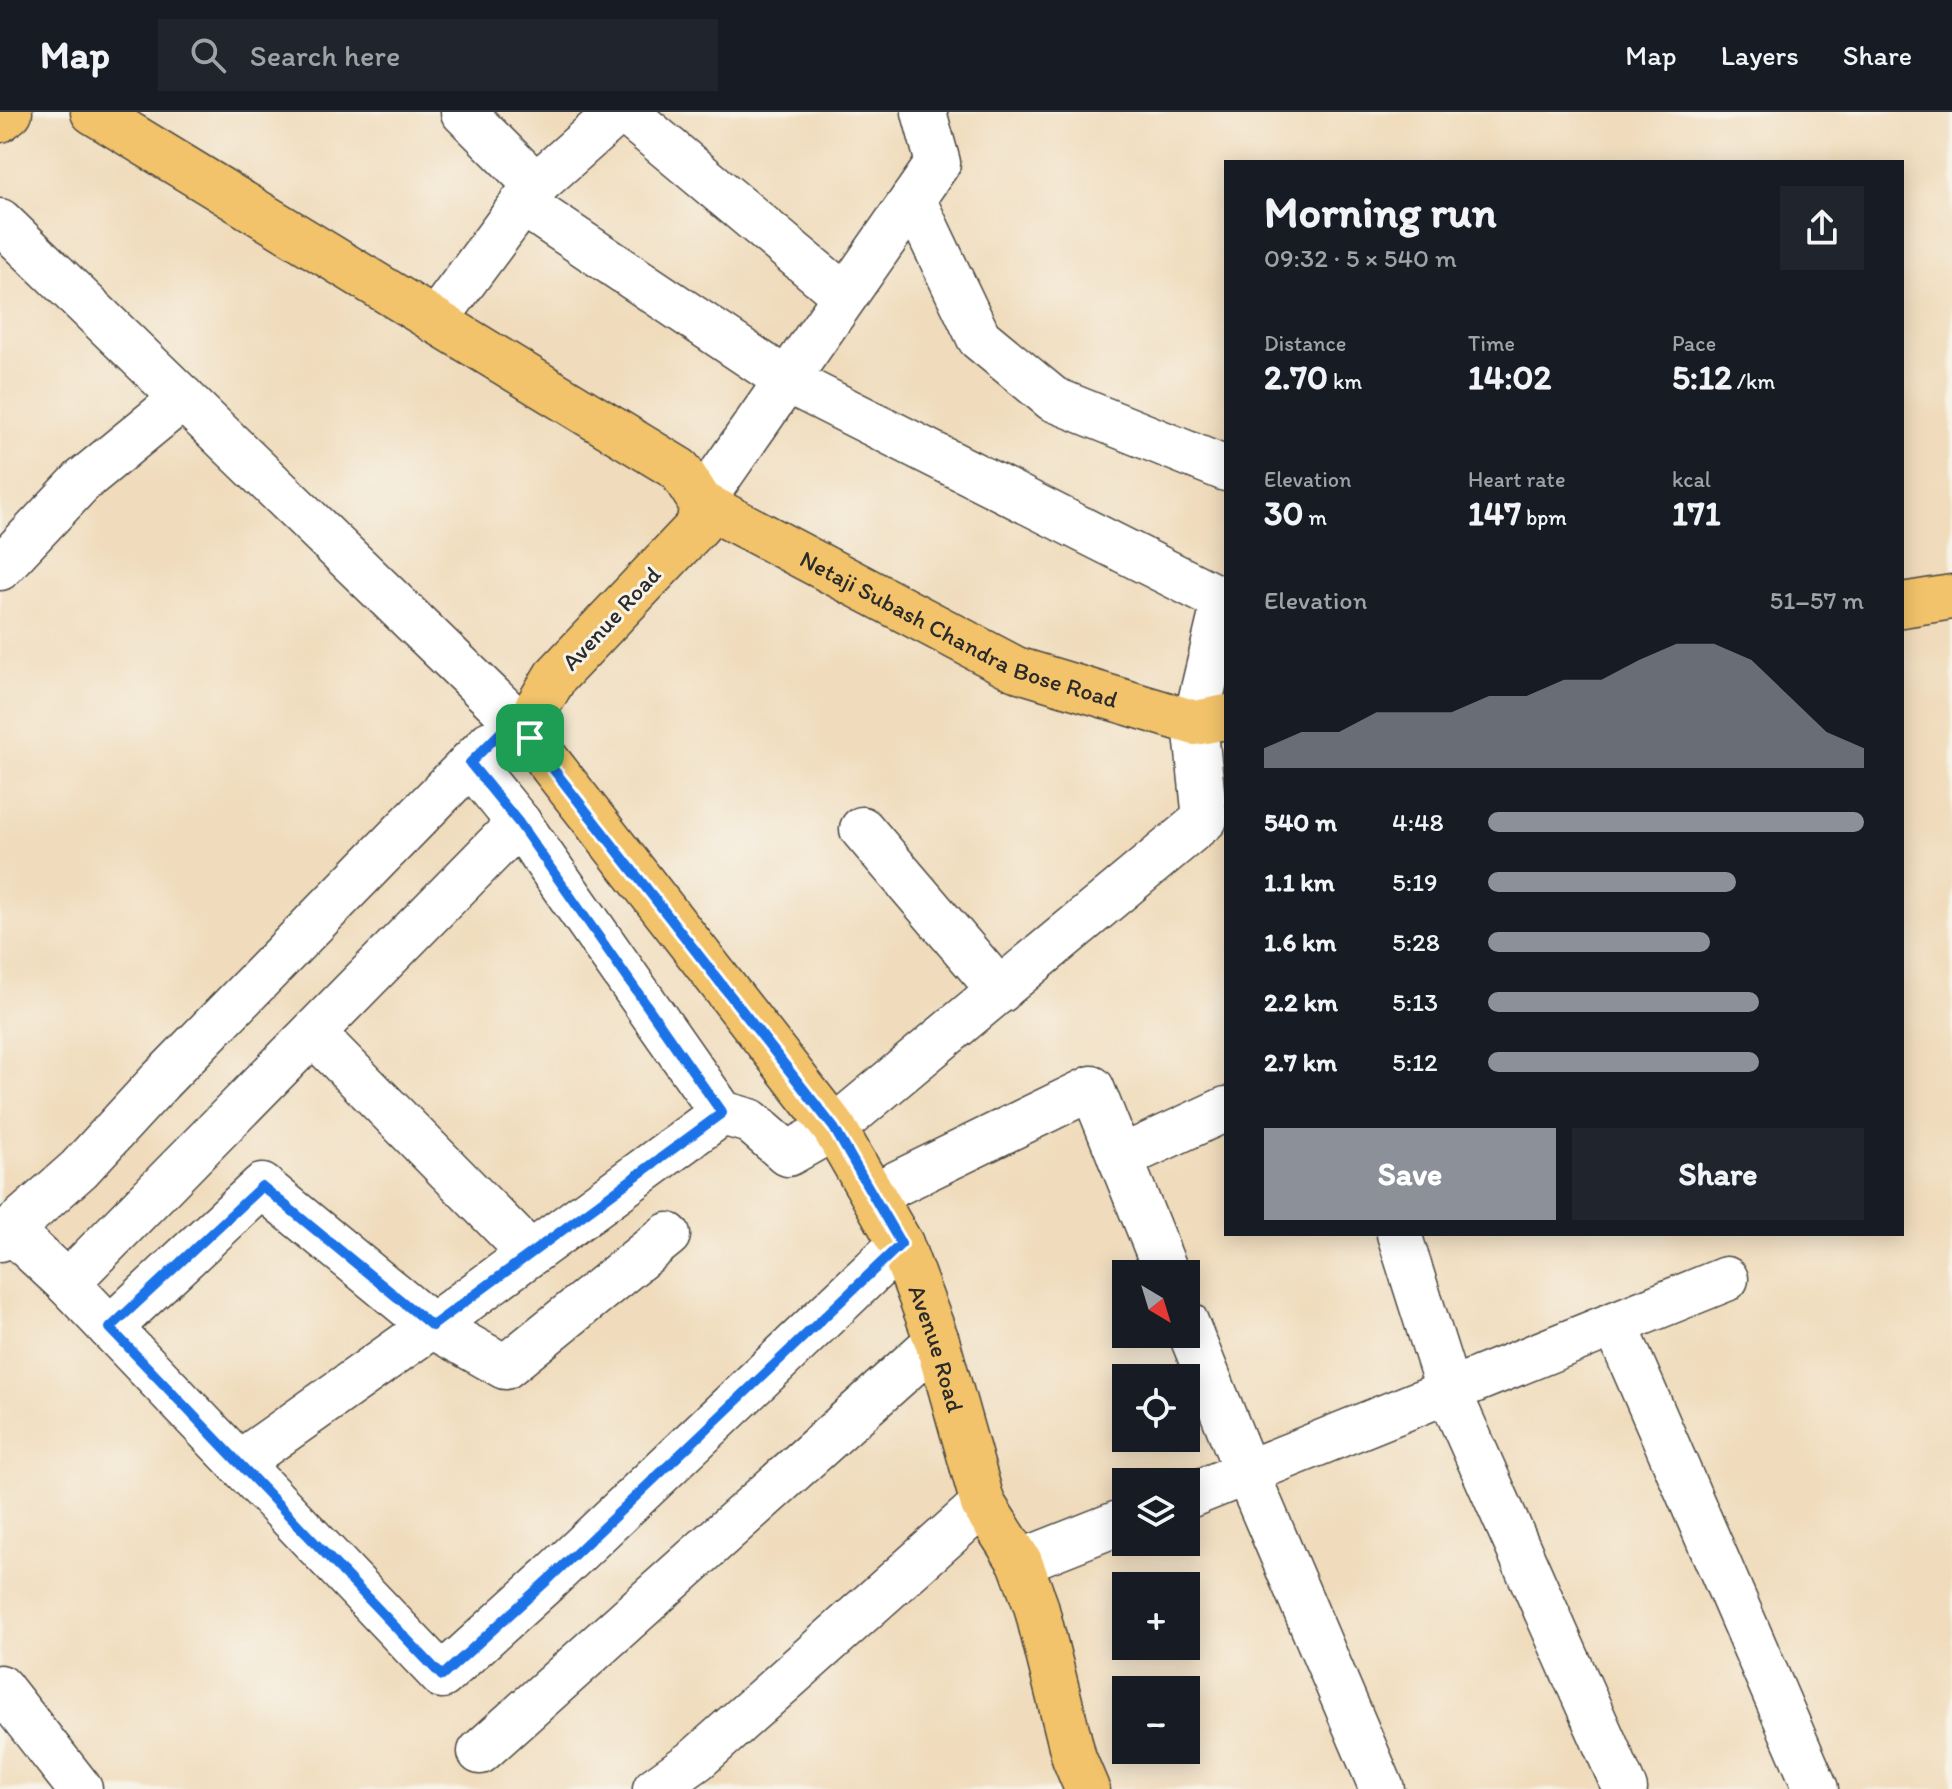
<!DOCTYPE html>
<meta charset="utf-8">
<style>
body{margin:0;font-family:Itim,sans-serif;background:#20242c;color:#f1f3f6;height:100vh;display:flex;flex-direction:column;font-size:30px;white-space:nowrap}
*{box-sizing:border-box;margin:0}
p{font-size:26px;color:#9ea1a6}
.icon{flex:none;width:44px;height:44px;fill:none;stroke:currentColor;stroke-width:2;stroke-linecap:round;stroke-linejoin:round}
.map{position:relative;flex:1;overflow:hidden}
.panel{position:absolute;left:1224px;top:48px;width:680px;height:1076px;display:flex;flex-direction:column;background:#171b24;border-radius:0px;box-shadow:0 4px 20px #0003}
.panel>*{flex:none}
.needle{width:52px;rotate:142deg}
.fabs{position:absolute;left:1112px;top:1148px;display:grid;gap:16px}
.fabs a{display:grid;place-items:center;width:88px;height:88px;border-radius:0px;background:#171b24;box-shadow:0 4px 20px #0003;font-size:40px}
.pin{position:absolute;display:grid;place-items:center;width:68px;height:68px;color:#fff;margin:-34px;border-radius:16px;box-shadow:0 4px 12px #0006}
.round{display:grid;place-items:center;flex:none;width:84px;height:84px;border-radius:0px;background:#20242c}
.head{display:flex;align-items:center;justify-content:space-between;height:136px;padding:0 40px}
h1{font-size:44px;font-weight:700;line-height:60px}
.stats{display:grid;grid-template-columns:repeat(3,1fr);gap:12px;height:136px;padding:8px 40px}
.stats div{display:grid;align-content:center}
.stats b{font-size:34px;font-weight:700}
.stats small{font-size:22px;font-weight:400}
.stats p{font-size:22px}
.chart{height:224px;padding:16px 40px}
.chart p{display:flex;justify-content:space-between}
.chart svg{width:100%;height:144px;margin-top:8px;fill:#8c9099;opacity:.7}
.button{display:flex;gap:16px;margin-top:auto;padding:16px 40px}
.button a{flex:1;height:92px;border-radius:0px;background:#8c9099;color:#fff;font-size:32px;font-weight:700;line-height:92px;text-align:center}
.button a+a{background:#20242c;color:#f1f3f6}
ul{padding:0 40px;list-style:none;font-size:26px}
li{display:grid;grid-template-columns:128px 96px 1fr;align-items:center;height:60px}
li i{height:20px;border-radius:10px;background:#8c9099}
header{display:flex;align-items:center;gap:48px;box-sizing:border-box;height:112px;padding:0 40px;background:#171b24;border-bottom:2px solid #363941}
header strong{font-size:38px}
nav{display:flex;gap:44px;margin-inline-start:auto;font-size:28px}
.search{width:560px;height:72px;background:#20242c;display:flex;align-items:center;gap:20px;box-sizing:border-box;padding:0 28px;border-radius:0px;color:#9ea1a6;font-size:30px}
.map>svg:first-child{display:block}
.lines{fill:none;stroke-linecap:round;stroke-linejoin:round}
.minor-casing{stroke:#494641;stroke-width:47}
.major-casing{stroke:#494641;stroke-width:47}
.minor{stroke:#fff;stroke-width:44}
.major{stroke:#f2c36a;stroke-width:44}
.route-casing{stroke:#fff;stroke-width:16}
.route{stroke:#1a73e8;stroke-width:10}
.labels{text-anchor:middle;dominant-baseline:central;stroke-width:6;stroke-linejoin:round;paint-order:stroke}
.street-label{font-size:24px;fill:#2b2b2b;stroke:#f7f3e8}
</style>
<header>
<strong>Map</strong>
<div class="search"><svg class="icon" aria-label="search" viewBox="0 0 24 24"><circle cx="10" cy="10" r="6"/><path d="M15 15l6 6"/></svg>Search here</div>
<nav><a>Map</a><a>Layers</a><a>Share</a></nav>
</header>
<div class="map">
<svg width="1952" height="1677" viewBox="0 0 1952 1677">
<rect width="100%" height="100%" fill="#f7f3e8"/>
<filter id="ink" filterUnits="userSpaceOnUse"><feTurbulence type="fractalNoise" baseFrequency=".0125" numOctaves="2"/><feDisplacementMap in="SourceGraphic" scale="16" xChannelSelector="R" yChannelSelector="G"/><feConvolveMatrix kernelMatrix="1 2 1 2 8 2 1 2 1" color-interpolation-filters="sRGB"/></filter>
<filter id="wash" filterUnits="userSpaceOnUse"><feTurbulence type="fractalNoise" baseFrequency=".006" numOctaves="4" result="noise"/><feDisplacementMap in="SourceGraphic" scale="32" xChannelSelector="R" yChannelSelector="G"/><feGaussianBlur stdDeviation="1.8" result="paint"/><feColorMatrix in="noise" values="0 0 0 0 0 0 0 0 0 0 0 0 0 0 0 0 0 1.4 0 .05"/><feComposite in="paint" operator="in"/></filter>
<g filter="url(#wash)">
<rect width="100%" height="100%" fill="#f0dcbc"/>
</g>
<g filter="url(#ink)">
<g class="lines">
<defs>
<g id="minor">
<polyline points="625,0 845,184"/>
<polyline points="536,73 618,0"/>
<polyline points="913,87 979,226 1053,287 1226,357"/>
<polyline points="0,109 514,607 530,626"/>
<polyline points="435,209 536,73 463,0"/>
<polyline points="701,391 938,51 924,0"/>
<polyline points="0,456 82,369 183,286"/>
<polyline points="470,651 519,711 722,1001 750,1009 788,1042 834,1016 1205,707 1195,611 1224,489 786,268 522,91"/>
<polyline points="862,717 1000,879"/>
<polyline points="313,921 530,1141"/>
<polyline points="1120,1046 1226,997"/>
<polyline points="873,1083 1092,976 1167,1162"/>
<polyline points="10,1118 67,1171 239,1351 432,1214 722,1001"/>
<polyline points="1399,1122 1449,1280 1625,1677"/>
<polyline points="0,1127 79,1057 160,969 490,631"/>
<polyline points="67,1171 519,711"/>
<polyline points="1186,1210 1247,1361 1382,1677"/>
<polyline points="1615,1212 1816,1677"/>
<polyline points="110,1216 262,1074 432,1214 505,1255 668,1123"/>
<polyline points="239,1351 442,1564 551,1465 901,1132"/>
<polyline points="1186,1385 1726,1167"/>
<polyline points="1020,1450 1126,1408"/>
<polyline points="0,1575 80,1677"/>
<polyline points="480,1640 937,1229"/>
<polyline points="655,1677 697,1647 983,1392"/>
</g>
<g id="major">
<path id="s1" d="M 93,0 L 680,358 L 701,391 L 699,413 L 555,565 L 536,597 L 530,626 L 834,1016 L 901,1132 L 937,1229 L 983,1392 L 1020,1450 L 1036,1494 L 1074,1646 L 1087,1677"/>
<polyline points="0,8 10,0"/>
<path id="s2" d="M 701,391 L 1016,557 L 1195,611 L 1226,605"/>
<polyline points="1902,493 1952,485"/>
</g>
</defs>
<use href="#minor" class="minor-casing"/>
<use href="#major" class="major-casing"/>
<use href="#minor" class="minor"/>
<use href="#major" class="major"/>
</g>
</g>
<g class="lines" filter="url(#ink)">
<defs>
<polygon id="route" points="514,607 834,1016 901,1132 551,1465 442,1564 110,1216 262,1074 432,1214 722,1001 519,711 470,651"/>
</defs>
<use href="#route" class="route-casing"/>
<use href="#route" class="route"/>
</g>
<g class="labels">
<g class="street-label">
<text transform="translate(611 506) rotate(-47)">Avenue Road</text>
<text stroke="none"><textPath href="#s2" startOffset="288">Netaji Subash Chandra Bose Road</textPath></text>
<text stroke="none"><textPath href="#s1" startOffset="1764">Avenue Road</textPath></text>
</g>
</g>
</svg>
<div class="fabs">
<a><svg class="needle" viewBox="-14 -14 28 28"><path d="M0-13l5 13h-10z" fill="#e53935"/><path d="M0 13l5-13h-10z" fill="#9ea1a6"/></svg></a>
<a><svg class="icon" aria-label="locate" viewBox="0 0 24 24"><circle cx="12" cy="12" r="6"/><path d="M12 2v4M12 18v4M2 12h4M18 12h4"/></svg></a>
<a><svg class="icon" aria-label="layers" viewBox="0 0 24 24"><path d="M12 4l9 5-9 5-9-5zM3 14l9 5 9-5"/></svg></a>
<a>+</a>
<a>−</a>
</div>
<div class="pin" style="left:530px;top:626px;background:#1e9e55"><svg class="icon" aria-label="arrive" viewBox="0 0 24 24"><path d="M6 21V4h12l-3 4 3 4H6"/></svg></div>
<section class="panel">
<div class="head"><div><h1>Morning run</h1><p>09:32 · 5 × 540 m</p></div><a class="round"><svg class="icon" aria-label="share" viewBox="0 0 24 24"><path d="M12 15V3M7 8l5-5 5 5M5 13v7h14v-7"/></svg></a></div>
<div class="stats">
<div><p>Distance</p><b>2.70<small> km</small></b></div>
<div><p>Time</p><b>14:02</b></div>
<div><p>Pace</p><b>5:12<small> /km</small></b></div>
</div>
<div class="stats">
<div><p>Elevation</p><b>30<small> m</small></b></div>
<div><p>Heart rate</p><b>147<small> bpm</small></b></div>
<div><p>kcal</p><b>171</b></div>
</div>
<div class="chart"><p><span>Elevation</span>51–57 m</p>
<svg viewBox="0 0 160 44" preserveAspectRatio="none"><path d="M0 44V38L10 33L20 33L30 27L40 27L50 27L60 22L70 22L80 17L90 17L100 11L110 6L120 6L130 11L140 22L150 33L160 38V44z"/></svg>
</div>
<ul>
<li><b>540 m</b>4:48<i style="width:100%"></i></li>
<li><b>1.1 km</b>5:19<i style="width:66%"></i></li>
<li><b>1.6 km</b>5:28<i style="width:59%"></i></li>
<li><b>2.2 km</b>5:13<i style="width:72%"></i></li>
<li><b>2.7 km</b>5:12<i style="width:72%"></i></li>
</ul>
<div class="button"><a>Save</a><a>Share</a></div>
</section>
</div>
